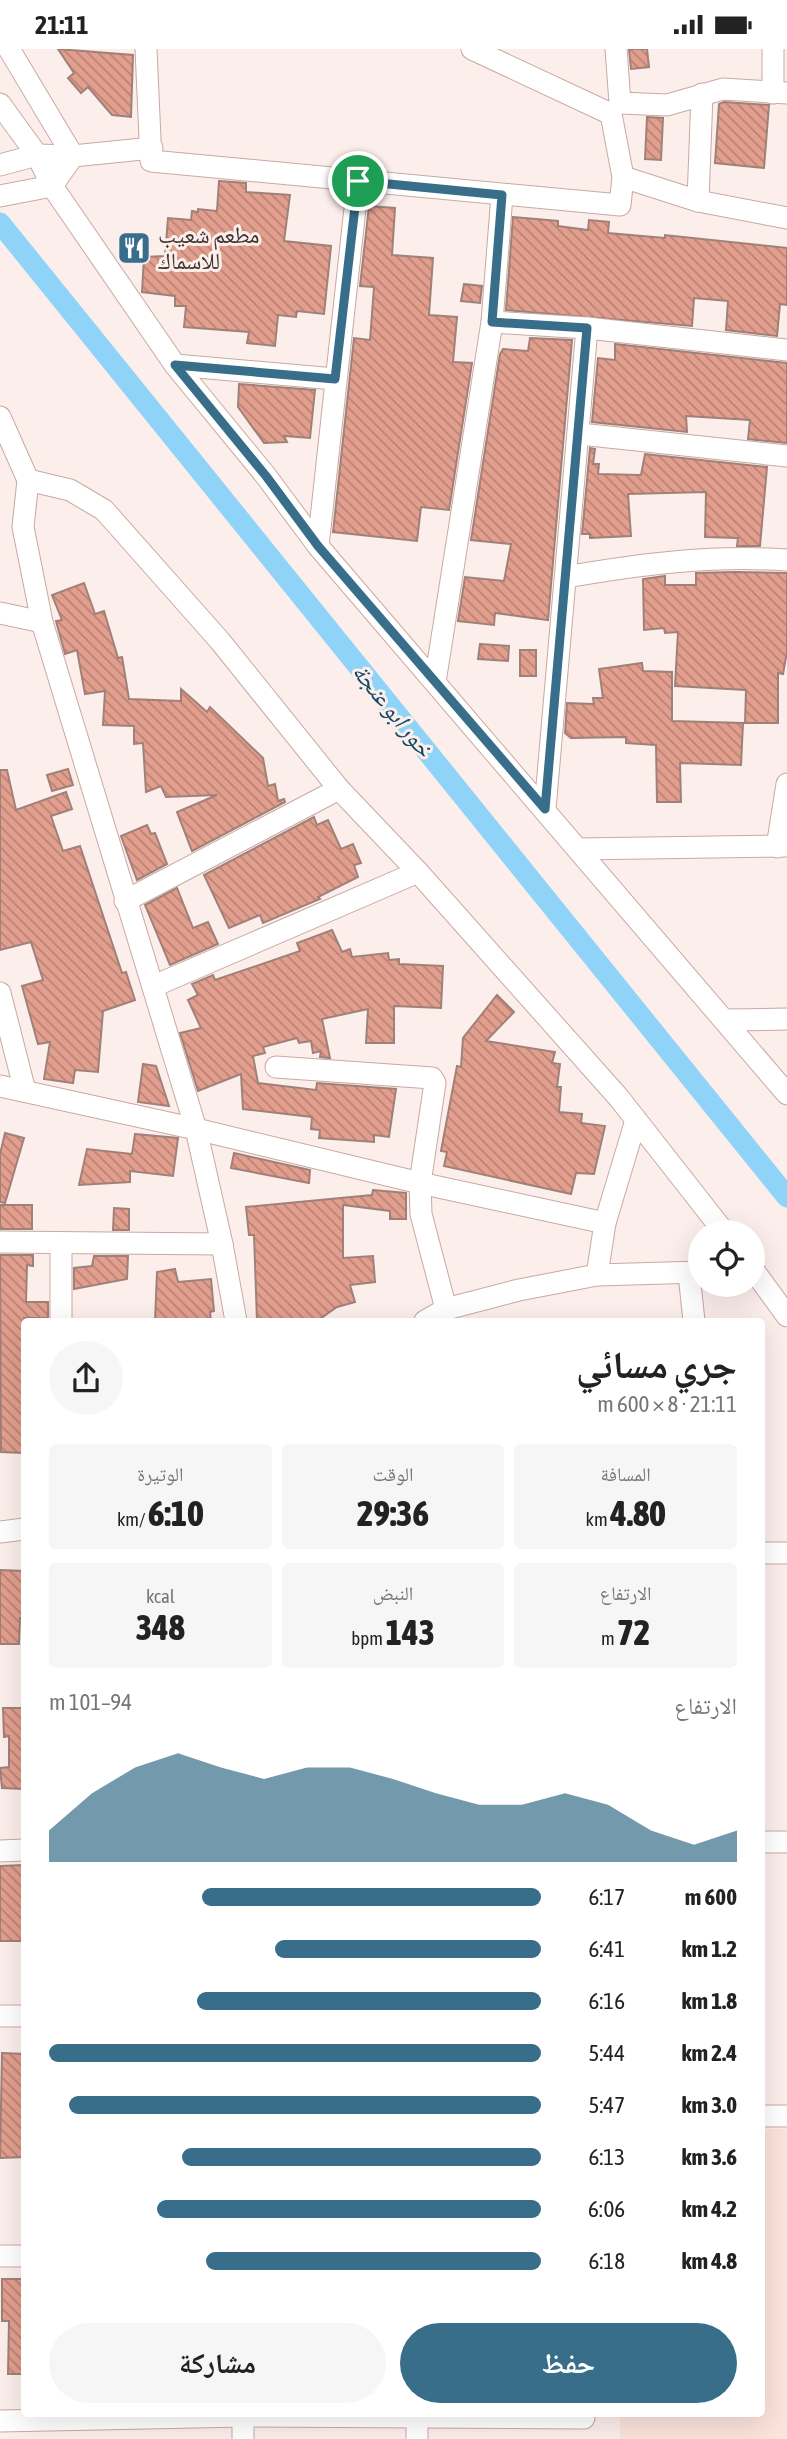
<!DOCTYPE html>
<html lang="ar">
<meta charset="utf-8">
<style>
body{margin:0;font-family:"Asap Condensed","Noto Naskh Arabic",sans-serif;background:#f6f6f6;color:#222;direction:rtl;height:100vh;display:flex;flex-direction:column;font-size:26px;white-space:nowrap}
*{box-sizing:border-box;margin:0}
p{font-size:23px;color:#767676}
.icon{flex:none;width:38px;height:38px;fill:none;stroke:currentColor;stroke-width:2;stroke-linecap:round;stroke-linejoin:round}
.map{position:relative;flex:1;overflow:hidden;direction:ltr}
.drawer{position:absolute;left:21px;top:1269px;width:744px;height:1099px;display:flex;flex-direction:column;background:#fff;border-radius:7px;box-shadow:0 7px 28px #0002;direction:rtl}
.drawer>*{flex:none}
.fabs{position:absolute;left:688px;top:1171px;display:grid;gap:14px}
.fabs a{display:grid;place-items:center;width:77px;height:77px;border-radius:50%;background:#fff;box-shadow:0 7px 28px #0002;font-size:35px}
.pin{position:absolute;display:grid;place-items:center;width:60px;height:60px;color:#fff;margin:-30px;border:4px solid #fff;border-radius:50%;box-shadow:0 2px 7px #0007}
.round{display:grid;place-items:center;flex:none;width:74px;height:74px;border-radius:37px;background:#f6f6f6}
.head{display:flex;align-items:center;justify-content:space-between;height:119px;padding:0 28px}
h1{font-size:38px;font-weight:800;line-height:52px}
.stats{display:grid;grid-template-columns:repeat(3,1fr);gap:10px;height:119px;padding:7px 28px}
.stats div{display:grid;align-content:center;border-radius:7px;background:#f6f6f6;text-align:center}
.stats b{font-size:35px;font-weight:800}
.stats small{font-size:19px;font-weight:400}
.stats p{font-size:19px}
.chart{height:196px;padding:14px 28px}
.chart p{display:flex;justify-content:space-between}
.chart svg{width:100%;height:126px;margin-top:7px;fill:#386e8a;opacity:.7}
.action{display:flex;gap:14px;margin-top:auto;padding:14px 28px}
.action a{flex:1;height:80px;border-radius:42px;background:#386e8a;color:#fff;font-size:28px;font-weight:800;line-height:80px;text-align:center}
.action a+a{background:#f6f6f6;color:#222}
ul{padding:0 28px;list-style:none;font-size:23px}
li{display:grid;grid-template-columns:112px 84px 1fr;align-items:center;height:52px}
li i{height:18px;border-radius:9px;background:#386e8a}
.status{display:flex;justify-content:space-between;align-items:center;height:49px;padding:0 35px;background:#fff;direction:ltr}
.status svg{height:19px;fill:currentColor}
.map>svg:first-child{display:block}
.built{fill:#fce3dc}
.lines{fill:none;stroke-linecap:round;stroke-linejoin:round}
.canal{stroke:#8fd3f8;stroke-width:21}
.building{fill:url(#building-back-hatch);stroke:#a08179;stroke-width:2}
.street-casing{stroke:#caa9a1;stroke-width:23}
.street{stroke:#fff;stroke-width:21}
.route-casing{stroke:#fff;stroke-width:14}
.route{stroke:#386e8a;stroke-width:9}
.labels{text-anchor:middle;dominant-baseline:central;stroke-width:6;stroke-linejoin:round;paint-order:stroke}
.poi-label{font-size:23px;fill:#413431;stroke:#fceeeb;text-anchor:start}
.water-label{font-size:24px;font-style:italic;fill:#144a64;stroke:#fceeeb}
</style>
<div class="status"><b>21:11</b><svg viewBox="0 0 49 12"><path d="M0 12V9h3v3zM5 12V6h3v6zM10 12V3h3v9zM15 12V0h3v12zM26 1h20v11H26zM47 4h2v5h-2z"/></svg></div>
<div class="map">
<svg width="787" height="2390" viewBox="0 0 787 2390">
<defs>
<pattern id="building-back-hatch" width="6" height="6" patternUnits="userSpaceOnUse" patternTransform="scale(1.75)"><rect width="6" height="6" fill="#e39f8e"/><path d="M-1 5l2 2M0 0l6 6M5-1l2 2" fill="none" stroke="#ba8275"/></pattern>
</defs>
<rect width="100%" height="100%" fill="#fceeeb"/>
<polygon class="built" points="761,2080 787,2080 787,2390 620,2390 620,2364 761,2364"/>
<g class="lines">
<polyline class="canal" points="0,174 787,1148"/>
</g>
<g class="building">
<polygon points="58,0 133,6 131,68 112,66 88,38 81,44 68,29 74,24"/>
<polygon points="629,0 647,0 649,18 631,20"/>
<polygon points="724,53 769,56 764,119 715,114 719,55"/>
<polygon points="647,68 663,69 661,111 645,110"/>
<polygon points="219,132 246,134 246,143 290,146 284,192 331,197 324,265 297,262 296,268 278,266 275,297 247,294 249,283 184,278 186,257 175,257 175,247 142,243 144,208 165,207 168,169 191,171 192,162 198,163 198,160 217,162"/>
<polygon points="369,157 395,159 392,206 433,209 429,266 457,268 453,313 472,314 449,461 421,458 417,492 333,483 354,289 370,291 374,238 360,237"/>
<polygon points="513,168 558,172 558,177 588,181 589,171 609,173 608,184 665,189 665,186 787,199 787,256 780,255 777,287 726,281 728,252 694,249 692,277 506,261"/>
<polygon points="464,235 482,237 480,254 461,252"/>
<polygon points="530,289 572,291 548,571 495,564 494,576 458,572 465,528 504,532 511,495 471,491 500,305 503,300 528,302"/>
<polygon points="615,295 787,314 787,394 748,390 750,371 686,367 687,383 592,373 598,309 615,311"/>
<polygon points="239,335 315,341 310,389 284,387 287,393 264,394 238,358"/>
<polygon points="590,399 595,400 593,415 599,415 598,425 641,426 645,405 767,418 760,497 737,497 738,489 705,488 706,443 628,445 631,487 590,489 590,485 582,485"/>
<polygon points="735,523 787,524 787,603 783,625 778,624 778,674 745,674 746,641 675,637 678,583 665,584 664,579 644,581 643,530 665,527 665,536 696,536 696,524"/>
<polygon points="84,534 95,565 104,562 118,609 122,608 129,650 181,652 181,640 207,663 210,658 263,709 268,737 275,735 278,752 284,750 285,753 192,802 177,763 217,746 166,748 161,737 146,743 143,694 134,695 134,677 103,676 105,642 85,645 77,601 65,605 56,572 62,571 52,546"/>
<polygon points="480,595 509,597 508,612 478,610"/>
<rect x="520" y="601" width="16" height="26"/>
<polygon points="642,614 643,622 672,623 672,672 743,674 741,716 680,714 681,753 657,753 656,696 626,694 626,688 571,689 565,684 567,654 594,655 593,649 603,649 599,620"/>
<polygon points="68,720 73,736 52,742 47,726"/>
<polygon points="0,721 7,721 16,761 66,743 72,760 51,767 63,802 80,797 122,924 126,923 135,951 103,962 98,1023 75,1021 73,1034 44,1030 50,993 38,995 22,937 43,931 31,893 0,901"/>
<polygon points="314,768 317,776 328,771 341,800 353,795 361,814 354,816 358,828 318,848 320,850 263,874 260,866 229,879 204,826"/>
<polygon points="147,776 151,785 155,784 167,815 137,831 121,787"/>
<polygon points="177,839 193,879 208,873 218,895 170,916 145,856"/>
<polygon points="332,881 342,903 350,900 352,908 388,904 389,911 399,910 399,915 443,917 441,959 394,957 394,994 366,994 368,960 322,970 330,1009 320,1008 321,1002 313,1004 311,992 299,994 297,989 263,998 265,1004 253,1007 258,1034 316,1041 317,1034 396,1040 389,1088 374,1086 374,1093 319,1089 320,1081 311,1080 312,1068 243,1060 241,1025 198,1042 180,984 201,979 188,951 198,946 192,935 213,926 215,931 300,902 297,894"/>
<polygon points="497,946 514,963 486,992 555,1003 552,1014 560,1015 557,1038 561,1038 559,1063 582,1065 581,1074 605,1077 594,1125 576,1124 571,1145 444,1117 447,1103 441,1102 457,1017 461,1018 463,989"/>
<polygon points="143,1015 156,1017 169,1057 138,1053"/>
<polygon points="5,1084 24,1089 5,1154 0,1153 0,1105"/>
<polygon points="135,1085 178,1089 173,1127 130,1122 130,1133 79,1136 87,1100 132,1105"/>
<polygon points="234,1104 310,1121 309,1134 231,1119"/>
<polygon points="373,1141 406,1144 406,1170 390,1170 390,1162 343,1156 343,1209 373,1207 375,1233 350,1236 355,1253 337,1258 317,1272 257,1272 254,1186 249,1186 246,1158 372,1146"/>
<rect x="0" y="1156" width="32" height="24"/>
<polygon points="114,1159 129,1160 129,1181 113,1181"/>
<polygon points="0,1206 33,1206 33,1217 27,1216 26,1253 48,1253 48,1269 24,1269 24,1404 1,1403"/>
<polygon points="94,1207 128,1207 127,1230 74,1240 74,1219 92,1217"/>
<polygon points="175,1220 178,1233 211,1230 214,1262 210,1263 211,1272 155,1272 157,1223"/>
<polygon points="0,1521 24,1522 24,1569 20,1569 19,1595 0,1595"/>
<polygon points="3,1659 24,1659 24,1740 2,1739 0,1719 9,1718 9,1687 4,1688"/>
<polygon points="23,1816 23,1892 0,1892 0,1817"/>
<polygon points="2,2004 24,2005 24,2108 0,2109"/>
<polygon points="2,2230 24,2230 24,2325 8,2325 9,2272 2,2272"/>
</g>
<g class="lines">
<defs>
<g id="street">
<polyline points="9,0 73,107"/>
<polyline points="146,0 151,112 620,156 623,128 611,65 472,0"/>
<polyline points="616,0 620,54 667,56 723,40 787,44"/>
<polyline points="773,0 773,44"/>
<polyline points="0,55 37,106 52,137 175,316 266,427 318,497 787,1045"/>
<polyline points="0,116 37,106 73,107 152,99"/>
<polyline points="623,128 698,152 787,169"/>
<polyline points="502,146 492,273 587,279 787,301"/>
<polyline points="0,147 52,137 73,107"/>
<polyline points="698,152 702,45"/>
<polyline points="175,316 335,330"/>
<polyline points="0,368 28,431 70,441 104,461 220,592 339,740 418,823 619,1049 724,1183"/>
<polyline points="580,385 787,407"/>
<polyline points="318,497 358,132"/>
<path d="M 566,528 C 641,515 711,506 787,511"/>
<polyline points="0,564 42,573"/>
<polyline points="435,633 492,273"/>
<polyline points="545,760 587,279"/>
<polyline points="777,798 787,735"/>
<polyline points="579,800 787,797"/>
<polyline points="125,852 339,740"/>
<polyline points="154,937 418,823"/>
<polyline points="0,944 25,1042"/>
<polyline points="727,971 787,970"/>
<polyline points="276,1018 432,1029 435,1034 420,1134 605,1174 636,1071"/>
<polyline points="0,1037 196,1080 420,1134 421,1165 446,1260 425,1272"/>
<polyline points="0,1193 222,1195 196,1080 42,573 23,478 28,431"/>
<polyline points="222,1195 236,1272"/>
<polyline points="752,1219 787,1267"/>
<polyline points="689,1225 694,1272"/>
<polyline points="597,1226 605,1174"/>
<polyline points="446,1260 519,1241 597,1226 700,1223"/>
<polyline points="61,1272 61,1194"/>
<polyline points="0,1483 24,1480"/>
<polyline points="761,1504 787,1504"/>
<polyline points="761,1793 787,1793"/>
<polyline points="0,1802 24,1801"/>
<polyline points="0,1967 24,1967"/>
<polyline points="761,2067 787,2067"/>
<polyline points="0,2207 24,2207"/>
<polyline points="243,2364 243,2390"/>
<polyline points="0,2372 243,2367 584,2369"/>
<polyline points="417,2390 417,2369"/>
</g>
</defs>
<use href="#street" class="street-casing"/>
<use href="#street" class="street"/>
</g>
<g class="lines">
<defs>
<polygon id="route" points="358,132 502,146 492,273 587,279 545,760 318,497 266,427 175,316 335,330"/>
</defs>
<use href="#route" class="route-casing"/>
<use href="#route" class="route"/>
</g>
<defs>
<symbol id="restaurant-square" viewBox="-11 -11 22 22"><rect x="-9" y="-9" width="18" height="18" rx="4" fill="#386e8a" stroke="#fceeeb"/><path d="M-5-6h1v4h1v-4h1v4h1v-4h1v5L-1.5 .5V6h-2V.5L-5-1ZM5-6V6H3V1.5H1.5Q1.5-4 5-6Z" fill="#fff"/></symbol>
</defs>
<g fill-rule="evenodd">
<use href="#restaurant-square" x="115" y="180" width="38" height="38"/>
</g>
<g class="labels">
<g class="poi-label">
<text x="158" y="186">مطعم شعيب<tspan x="158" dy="26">للاسماك</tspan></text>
</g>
<g class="water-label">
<text transform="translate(393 661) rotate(51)">خور ابو عنجة</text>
</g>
</g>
</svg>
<div class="fabs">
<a><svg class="icon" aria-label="locate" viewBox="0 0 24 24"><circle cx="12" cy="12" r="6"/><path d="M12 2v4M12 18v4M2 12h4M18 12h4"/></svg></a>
</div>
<div class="pin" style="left:358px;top:132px;background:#1e9e55"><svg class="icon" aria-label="arrive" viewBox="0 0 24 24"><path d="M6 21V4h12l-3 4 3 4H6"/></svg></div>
<section class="drawer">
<div class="head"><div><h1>جري مسائي</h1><p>21:11 · 8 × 600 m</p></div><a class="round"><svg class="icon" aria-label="share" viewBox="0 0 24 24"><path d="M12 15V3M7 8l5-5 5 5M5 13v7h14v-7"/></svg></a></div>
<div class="stats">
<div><p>المسافة</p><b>4.80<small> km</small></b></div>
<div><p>الوقت</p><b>29:36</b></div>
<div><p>الوتيرة</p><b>6:10<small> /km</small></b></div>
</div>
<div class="stats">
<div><p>الارتفاع</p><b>72<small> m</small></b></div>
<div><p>النبض</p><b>143<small> bpm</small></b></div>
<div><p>kcal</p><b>348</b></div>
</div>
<div class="chart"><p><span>الارتفاع</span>94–101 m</p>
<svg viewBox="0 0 160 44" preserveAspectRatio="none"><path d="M0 44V33L10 20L20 11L30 6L40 11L50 15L60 11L70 11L80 15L90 20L100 24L110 24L120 20L130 24L140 33L150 38L160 33V44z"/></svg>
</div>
<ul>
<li><b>600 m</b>6:17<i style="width:69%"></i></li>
<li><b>1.2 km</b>6:41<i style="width:54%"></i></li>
<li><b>1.8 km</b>6:16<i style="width:70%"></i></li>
<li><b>2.4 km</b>5:44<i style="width:100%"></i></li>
<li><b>3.0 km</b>5:47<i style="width:96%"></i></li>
<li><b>3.6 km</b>6:13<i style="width:73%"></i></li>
<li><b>4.2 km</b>6:06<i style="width:78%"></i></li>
<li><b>4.8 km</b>6:18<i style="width:68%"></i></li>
</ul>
<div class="action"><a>حفظ</a><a>مشاركة</a></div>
</section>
</div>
